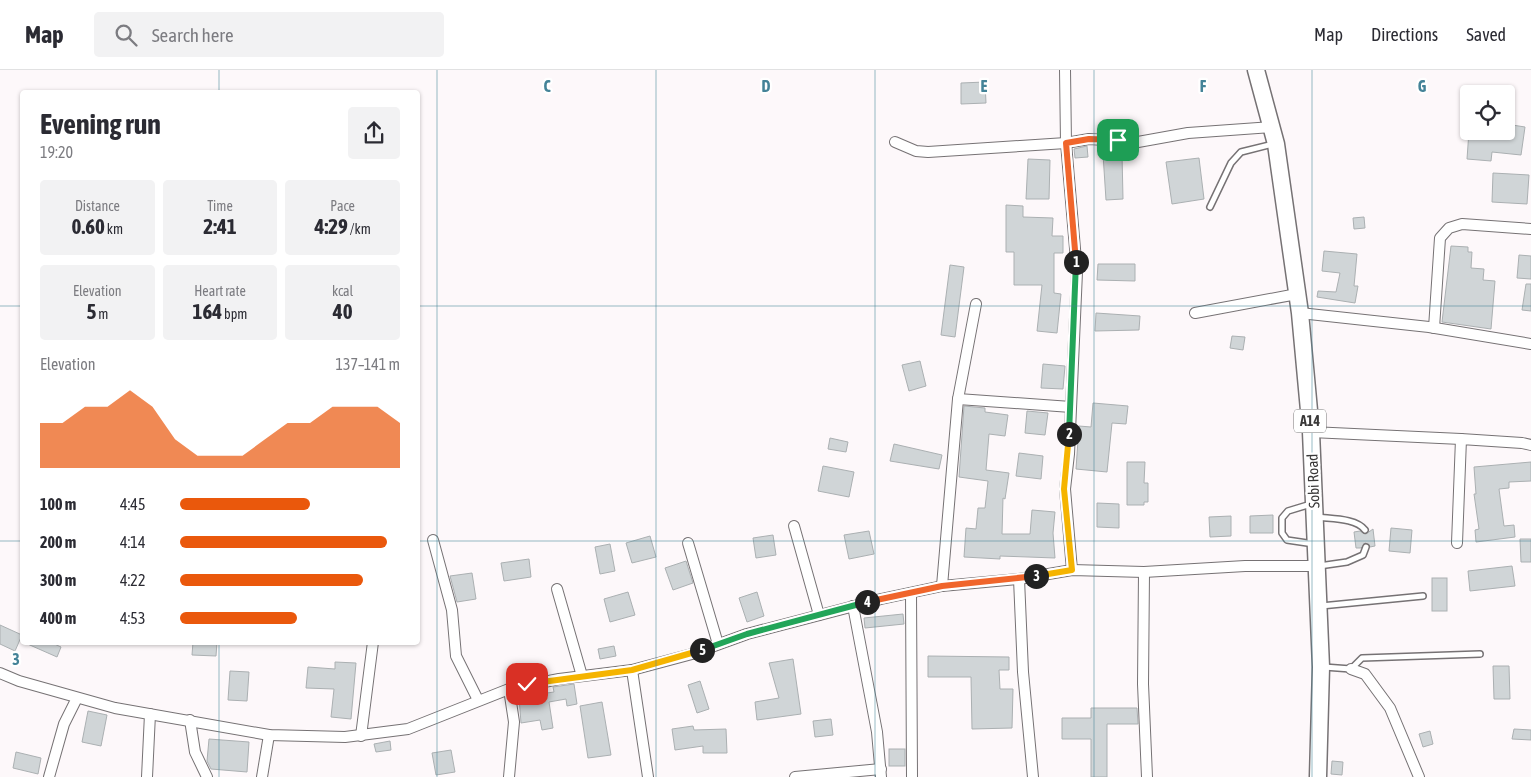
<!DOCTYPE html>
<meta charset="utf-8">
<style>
body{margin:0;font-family:"Asap Condensed",sans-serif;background:#f2f2f3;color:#2b2b33;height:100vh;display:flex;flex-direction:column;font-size:19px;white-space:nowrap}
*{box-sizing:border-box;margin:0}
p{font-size:16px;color:#7c7c81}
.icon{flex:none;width:28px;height:28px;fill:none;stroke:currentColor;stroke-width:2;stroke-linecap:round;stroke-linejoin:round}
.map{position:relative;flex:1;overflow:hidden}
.side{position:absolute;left:20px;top:20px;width:400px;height:555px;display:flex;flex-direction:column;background:#fff;border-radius:5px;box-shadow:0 1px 4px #0004}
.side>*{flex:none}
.tools{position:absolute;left:1460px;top:15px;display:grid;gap:10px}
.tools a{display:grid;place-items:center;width:55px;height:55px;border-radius:5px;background:#fff;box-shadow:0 1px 4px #0004;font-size:25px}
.pin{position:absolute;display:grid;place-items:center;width:42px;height:42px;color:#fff;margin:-21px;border-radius:10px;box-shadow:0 2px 8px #0006}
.km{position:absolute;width:25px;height:25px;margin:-12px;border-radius:50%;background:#222;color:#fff;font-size:14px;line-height:25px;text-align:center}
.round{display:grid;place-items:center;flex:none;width:52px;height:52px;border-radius:5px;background:#f2f2f3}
.overview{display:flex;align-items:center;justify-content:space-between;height:85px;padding:0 20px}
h1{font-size:28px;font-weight:700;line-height:38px}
.metrics{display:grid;grid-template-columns:repeat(3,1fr);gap:8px;height:85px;padding:5px 20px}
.metrics div{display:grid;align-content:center;border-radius:5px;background:#f2f2f3;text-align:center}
.metrics b{font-size:21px;font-weight:700}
.metrics small{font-size:14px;font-weight:400}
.metrics p{font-size:14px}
.chart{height:140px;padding:10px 20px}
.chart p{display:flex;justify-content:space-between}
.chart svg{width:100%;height:90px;margin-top:5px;fill:#ea580c;opacity:.7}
ul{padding:0 20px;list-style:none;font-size:16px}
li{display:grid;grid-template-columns:80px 60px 1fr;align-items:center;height:38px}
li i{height:12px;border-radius:6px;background:#ea580c}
header{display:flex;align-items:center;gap:30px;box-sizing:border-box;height:70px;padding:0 25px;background:#fff;border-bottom:1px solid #e1e1e2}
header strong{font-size:24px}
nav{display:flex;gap:28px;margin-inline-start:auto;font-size:18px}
.search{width:350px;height:45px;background:#f2f2f3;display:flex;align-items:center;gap:12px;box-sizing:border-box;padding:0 18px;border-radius:5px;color:#7c7c81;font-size:19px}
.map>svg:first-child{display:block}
.building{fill:#d0d5d7;stroke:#abb0b2}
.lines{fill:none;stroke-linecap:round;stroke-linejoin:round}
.service-casing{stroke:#767274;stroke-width:8}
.minor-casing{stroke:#767274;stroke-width:12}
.trunk-casing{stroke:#767274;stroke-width:19}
.service{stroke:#fff;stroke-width:5}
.minor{stroke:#fff;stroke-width:10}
.trunk{stroke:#fff;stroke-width:16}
.split-1-casing{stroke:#fff;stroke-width:10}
.split-2-casing{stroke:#fff;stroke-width:10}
.split-3-casing{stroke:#fff;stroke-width:10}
.split-4-casing{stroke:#fff;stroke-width:10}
.split-5-casing{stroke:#fff;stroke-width:10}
.split-6-casing{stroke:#fff;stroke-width:10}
.split-1{stroke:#f0652b;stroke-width:6}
.split-2{stroke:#22a559;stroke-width:6}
.split-3{stroke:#f5b400;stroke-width:6}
.split-4{stroke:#f0652b;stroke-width:6}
.split-5{stroke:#22a559;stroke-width:6}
.split-6{stroke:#f5b400;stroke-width:6}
.grid{fill:none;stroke:#448398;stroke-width:1;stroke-opacity:0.55}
.labels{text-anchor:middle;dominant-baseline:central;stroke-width:4.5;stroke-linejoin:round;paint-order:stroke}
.shield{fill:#fff;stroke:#757474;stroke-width:1}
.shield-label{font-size:14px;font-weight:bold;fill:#3a3939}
.street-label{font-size:15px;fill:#3a3939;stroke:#fff}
.grid-label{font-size:16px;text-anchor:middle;font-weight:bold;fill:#448398;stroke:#fff;stroke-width:4.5;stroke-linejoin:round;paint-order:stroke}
</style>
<header>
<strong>Map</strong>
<div class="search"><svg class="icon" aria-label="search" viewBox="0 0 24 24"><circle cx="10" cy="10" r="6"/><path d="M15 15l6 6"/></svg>Search here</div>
<nav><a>Map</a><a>Directions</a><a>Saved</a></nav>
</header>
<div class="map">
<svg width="1531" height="707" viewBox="0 0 1531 707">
<rect width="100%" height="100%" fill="#fdf8fa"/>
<g class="building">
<polygon points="985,12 986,33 961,34 961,13"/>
<polygon points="1506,54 1525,57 1521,85 1492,82 1491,91 1467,89 1469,61 1506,61"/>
<polygon points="1087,76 1088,87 1075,88 1074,79"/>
<polygon points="1103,84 1122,84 1123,129 1106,130"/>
<polygon points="1199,88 1204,129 1172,134 1166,92"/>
<polygon points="1028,89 1050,90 1049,129 1026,129"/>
<polygon points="1493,103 1529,105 1527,134 1492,132"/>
<polygon points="1006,135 1023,136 1023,147 1053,148 1052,166 1063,166 1063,183 1054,183 1054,223 1061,224 1057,263 1037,261 1042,215 1014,215 1014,182 1006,182"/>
<polygon points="1364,147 1365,158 1354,159 1353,148"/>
<polygon points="1451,176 1468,177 1468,182 1472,182 1471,198 1484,199 1483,210 1495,211 1491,259 1442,252"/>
<polygon points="1324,181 1357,184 1354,216 1358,216 1355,233 1317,227 1318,221 1336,222 1340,203 1322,201"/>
<polygon points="1519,185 1531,186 1531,209 1517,208"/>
<polygon points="1098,194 1135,194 1135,211 1097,210"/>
<polygon points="950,195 964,197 955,267 941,265"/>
<polygon points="1526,214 1531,214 1531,241 1522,240"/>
<polygon points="1096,243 1140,246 1139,260 1095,261"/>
<polygon points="1232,266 1245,267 1243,280 1230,278"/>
<polygon points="920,291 926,316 909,321 902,295"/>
<polygon points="1043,294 1065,296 1063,319 1041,318"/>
<polygon points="1093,333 1128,336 1126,354 1112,353 1107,402 1076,399 1079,356 1091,357"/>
<polygon points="964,336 985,338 985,342 1008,345 1005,366 989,364 986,400 1009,403 1005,429 1003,428 1002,464 1030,464 1032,440 1055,442 1053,463 1055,488 1000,486 1000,489 964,487 966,458 976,459 978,438 985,438 988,411 959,407"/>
<polygon points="1027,341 1048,343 1045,365 1025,363"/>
<polygon points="830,368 848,372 846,382 828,379"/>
<polygon points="894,374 942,385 939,399 890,391"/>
<polygon points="1019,383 1043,386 1041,409 1016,406"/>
<polygon points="1127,392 1145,392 1144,413 1148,413 1148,432 1144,432 1144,435 1127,435"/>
<polygon points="1531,392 1531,411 1509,412 1509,418 1499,419 1504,456 1514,455 1515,467 1476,472 1475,460 1479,459 1474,424 1476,424 1474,397"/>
<polygon points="823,396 854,402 849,427 818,421"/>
<polygon points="1097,433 1119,434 1119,458 1097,457"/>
<polygon points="1273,445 1273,463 1250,463 1250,446"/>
<polygon points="1231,446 1231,466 1210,467 1209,447"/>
<polygon points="1391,458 1412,460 1410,483 1389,481"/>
<polygon points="1373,459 1375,476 1370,477 1366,473 1361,478 1356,478 1354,462 1360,461 1366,464"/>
<polygon points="869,461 874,484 849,489 844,465"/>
<polygon points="773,465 776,485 756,488 753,468"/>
<polygon points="650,466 656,487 632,493 626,473"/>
<polygon points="1520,469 1531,469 1531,492 1521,492"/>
<polygon points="610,474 615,501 600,504 595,477"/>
<polygon points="529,489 531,507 504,511 501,493"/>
<polygon points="686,491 693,513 673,520 665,498"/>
<polygon points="1512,496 1515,516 1470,521 1468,501"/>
<polygon points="472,503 476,529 457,532 450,506"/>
<rect x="1432" y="508" width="15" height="33"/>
<polygon points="628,522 635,545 610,552 604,529"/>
<polygon points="757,522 764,546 747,552 739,528"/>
<polygon points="903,544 904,554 865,558 864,548"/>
<polygon points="0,555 22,565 15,581 0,574"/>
<polygon points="23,572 50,572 61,577 57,587"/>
<polygon points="193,572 217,572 216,586 192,585"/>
<polygon points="614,576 616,586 600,589 598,579"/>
<polygon points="928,586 1009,587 1009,600 999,600 1000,619 1013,619 1012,658 972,659 971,607 928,607"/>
<polygon points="793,589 801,644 757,650 755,632 779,628 769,593"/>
<polygon points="335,592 356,593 351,649 331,647 334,619 306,618 308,597 335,599"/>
<polygon points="1493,596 1509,596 1510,629 1494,629"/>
<polygon points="230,601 249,602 247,631 228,630"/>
<polygon points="700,611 709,639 697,643 688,615"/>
<polygon points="574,614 577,634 567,636 566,629 549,632 553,658 542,660 540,650 521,653 519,627 554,622 553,617"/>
<polygon points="602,632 611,685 588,688 580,636"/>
<polygon points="1091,638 1137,638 1138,654 1107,654 1107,707 1091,707 1091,669 1062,669 1062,648 1091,648"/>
<polygon points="88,641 107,645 101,676 82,672"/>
<polygon points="831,649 833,665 815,667 813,651"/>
<polygon points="693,656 694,660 726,659 727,683 703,683 703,676 675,680 672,659"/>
<polygon points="1514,659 1531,660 1531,670 1512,669"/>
<polygon points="1430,661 1433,674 1423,677 1419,664"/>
<polygon points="209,669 249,672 247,702 211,699 207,691"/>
<polygon points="390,671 391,680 376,682 374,674"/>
<rect x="889" y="679" width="16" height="17"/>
<polygon points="451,680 455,702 436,705 432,683"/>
<polygon points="16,682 41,688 38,704 13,698"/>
<polygon points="1332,691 1343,692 1342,705 1331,704"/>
</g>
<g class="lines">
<defs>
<g id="service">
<polyline points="1210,137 1231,93 1241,82 1273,74"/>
<polyline points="1311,434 1288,441 1282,448 1282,463 1287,470 1314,474"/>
<path d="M 1317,447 C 1331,449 1356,448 1365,460"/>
<polyline points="1319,496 1347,492 1363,485 1366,477"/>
<polyline points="1321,536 1423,526"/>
<polyline points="1324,597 1351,599 1362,588 1480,584"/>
</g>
<g id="minor">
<polyline points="1065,0 1066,73 1077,202 1069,384 1065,419 1072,500"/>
<polyline points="895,72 916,81 928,82 1066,73 1089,69 1138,72 1188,63 1273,57"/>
<polyline points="1195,243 1297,224"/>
<polyline points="1300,243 1429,257 1531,274"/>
<polyline points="1434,258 1440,168 1449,158 1462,154 1531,159"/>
<polyline points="958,329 1071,337"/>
<polyline points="1311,362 1461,369"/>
<polyline points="794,456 819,545"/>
<polyline points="433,470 452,540 456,586 478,630"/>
<polyline points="688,473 718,574"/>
<polyline points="1457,473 1461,369 1522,373 1531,375"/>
<polyline points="1144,502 1143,614 1147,707"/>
<polyline points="1019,509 1023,602 1033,707"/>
<polyline points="942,516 958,329 976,234"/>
<polyline points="557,519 582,606"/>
<polyline points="911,523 912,707"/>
<polyline points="853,536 877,662 881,707"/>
<polyline points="1351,599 1365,604 1390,638 1419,707"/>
<polyline points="632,600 648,707"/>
<polyline points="0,603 19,611 115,638 269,665 345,667 408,659 509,619 559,609 632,600 692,584 747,564 881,529 942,516 1019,509 1072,500 1144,502 1245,496 1316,496"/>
<polyline points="509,619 514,652 509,707"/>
<polyline points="190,650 195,682 207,707"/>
<polyline points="361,666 373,572"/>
<polyline points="49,707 64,654 77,628"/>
<polyline points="147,707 150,644"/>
<polyline points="262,707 269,665"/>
<polyline points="795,707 881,699"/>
</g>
<polyline id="trunk" points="1256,0 1276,74 1300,243 1311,362 1321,597 1318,707"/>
</defs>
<use href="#service" class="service-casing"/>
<use href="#minor" class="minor-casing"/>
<use href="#trunk" class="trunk-casing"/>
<use href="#service" class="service"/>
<use href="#minor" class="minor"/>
<use href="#trunk" class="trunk"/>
</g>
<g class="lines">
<defs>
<polyline id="split-1" points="1076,192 1066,73 1089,69 1118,70"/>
<polyline id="split-2" points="1069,364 1076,192"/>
<polyline id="split-3" points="1036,506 1072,500 1064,419 1069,364"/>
<polyline id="split-4" points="867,532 942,516 1036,506"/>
<polyline id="split-5" points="702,580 747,564 867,532"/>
<polyline id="split-6" points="527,614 632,600 702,580"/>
</defs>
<use href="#split-1" class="split-1-casing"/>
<use href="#split-2" class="split-2-casing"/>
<use href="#split-3" class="split-3-casing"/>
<use href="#split-4" class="split-4-casing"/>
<use href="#split-5" class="split-5-casing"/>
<use href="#split-6" class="split-6-casing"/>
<use href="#split-1" class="split-1"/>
<use href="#split-2" class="split-2"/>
<use href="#split-3" class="split-3"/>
<use href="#split-4" class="split-4"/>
<use href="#split-5" class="split-5"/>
<use href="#split-6" class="split-6"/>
</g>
<path class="grid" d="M 219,0 L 219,22M 437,0 L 437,707M 656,0 L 656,707M 875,0 L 875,707M 1094,0 L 1094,707M 1312,0 L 1312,707M 0,236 L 22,236M 418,236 L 1531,236M 0,471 L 22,471M 418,471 L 1531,471M 219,572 L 219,707"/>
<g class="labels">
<rect class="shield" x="1294" y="339.5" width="32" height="23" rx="4"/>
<g class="shield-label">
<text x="1310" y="351">A14</text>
</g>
<g class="street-label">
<text transform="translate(1313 411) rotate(-92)">Sobi Road</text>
</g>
</g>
<g class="grid-label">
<text x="547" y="22">C</text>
<text x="766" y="22">D</text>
<text x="984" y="22">E</text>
<text x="1203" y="22">F</text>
<text x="1422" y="22">G</text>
<text x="16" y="595">3</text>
</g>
</svg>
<div class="tools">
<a><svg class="icon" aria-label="locate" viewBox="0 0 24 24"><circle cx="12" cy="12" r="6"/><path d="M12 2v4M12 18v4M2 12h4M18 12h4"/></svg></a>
</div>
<div class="pin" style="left:1118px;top:70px;background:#1e9e55"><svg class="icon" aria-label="arrive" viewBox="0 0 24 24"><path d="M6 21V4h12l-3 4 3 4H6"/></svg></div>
<div class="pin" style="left:527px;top:614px;background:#d93025"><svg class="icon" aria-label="check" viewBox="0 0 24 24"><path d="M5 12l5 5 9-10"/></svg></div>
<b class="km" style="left:1076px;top:192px">1</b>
<b class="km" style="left:1069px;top:364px">2</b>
<b class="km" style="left:1036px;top:506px">3</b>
<b class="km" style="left:867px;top:532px">4</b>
<b class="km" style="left:702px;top:580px">5</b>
<section class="side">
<div class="overview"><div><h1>Evening run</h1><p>19:20</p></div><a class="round"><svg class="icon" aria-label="share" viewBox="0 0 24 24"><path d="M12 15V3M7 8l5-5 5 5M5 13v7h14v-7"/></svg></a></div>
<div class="metrics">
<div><p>Distance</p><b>0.60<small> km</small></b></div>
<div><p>Time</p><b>2:41</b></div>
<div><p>Pace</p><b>4:29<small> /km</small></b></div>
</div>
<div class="metrics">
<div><p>Elevation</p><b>5<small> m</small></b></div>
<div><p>Heart rate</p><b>164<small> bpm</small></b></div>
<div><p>kcal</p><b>40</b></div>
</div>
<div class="chart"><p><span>Elevation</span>137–141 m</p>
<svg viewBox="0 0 160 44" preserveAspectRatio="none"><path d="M0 44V22L10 22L20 14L30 14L40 6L50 14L60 30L70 38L80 38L90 38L100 30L110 22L120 22L130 14L140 14L150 14L160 22V44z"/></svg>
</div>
<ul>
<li><b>100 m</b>4:45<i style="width:59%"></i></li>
<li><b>200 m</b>4:14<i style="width:94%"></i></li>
<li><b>300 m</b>4:22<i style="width:83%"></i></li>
<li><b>400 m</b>4:53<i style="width:53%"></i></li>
</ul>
</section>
</div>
